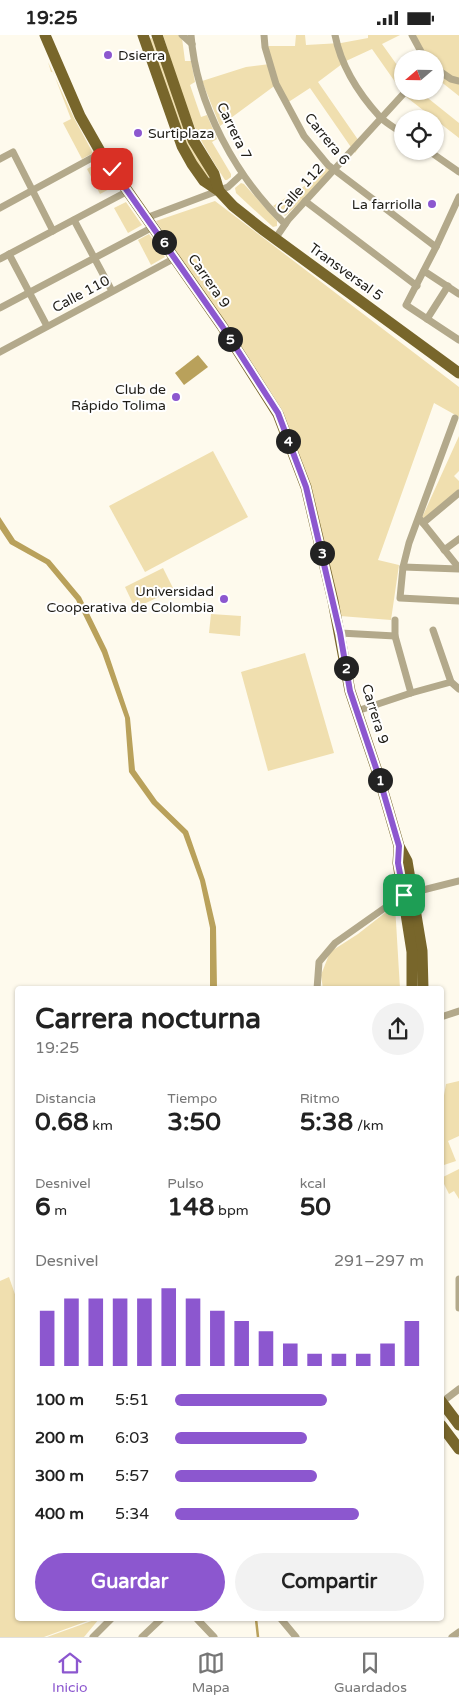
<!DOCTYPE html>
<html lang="es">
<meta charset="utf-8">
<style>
body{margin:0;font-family:"Varela Round",sans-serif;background:#f2f2f2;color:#222;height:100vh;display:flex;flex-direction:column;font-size:19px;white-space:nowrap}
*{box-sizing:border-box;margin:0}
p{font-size:16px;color:#767676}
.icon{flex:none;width:28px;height:28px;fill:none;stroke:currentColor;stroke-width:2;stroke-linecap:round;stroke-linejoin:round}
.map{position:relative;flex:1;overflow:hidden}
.details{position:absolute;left:15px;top:951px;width:429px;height:635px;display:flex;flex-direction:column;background:#fff;border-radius:5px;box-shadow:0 1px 4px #0004}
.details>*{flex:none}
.needle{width:32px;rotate:250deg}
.buttons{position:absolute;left:394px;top:15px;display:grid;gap:10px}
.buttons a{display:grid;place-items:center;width:50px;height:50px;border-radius:50%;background:#fff;box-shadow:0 1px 4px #0004;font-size:25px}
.pin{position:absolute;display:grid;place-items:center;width:42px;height:42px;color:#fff;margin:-21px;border-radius:10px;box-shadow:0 2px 8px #0006}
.km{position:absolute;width:25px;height:25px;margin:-12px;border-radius:50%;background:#222;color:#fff;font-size:14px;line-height:25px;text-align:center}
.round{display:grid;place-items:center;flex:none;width:52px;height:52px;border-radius:26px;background:#f2f2f2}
.summary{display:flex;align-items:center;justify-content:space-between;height:85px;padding:0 20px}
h1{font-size:28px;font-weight:800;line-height:38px}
.stats{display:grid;grid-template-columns:repeat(3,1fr);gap:8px;height:85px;padding:5px 20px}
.stats div{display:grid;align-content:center}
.stats b{font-size:25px;font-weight:800}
.stats small{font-size:14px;font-weight:400}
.stats p{font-size:14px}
.chart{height:140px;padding:10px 20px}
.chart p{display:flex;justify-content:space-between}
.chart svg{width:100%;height:90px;margin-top:5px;stroke:#8c57cf;stroke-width:6}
.button{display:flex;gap:10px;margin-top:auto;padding:10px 20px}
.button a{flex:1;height:58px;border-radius:30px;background:#8c57cf;color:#fff;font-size:20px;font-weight:800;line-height:58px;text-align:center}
.button a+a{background:#f2f2f2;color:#222}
ul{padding:0 20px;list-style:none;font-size:16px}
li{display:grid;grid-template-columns:80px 60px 1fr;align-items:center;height:38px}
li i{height:12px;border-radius:6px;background:#8c57cf}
.status{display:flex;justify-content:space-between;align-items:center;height:35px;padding:0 25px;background:#fff;direction:ltr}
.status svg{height:14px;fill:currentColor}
.dock{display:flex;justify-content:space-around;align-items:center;height:70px;border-top:1px solid #e0e0e0;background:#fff;font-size:14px;color:#767676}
.dock a{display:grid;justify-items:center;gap:2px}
.dock .on{color:#8c57cf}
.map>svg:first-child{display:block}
.green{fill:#f0dfaf}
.water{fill:#b9a15b}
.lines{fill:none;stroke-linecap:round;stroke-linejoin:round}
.stream{stroke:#b9a15b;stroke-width:2.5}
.street{stroke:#b3a98b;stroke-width:7}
.primary{stroke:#78662b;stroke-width:11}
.route-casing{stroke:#fff;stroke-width:10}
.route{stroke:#8c57cf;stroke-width:6}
.poi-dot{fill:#8c57cf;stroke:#fff;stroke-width:2}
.labels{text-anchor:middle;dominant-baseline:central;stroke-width:4;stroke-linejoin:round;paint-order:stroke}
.poi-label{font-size:14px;fill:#1f1d17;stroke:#fff;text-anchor:end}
.street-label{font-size:14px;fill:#1f1d17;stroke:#fff}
</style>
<div class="status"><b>19:25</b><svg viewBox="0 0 49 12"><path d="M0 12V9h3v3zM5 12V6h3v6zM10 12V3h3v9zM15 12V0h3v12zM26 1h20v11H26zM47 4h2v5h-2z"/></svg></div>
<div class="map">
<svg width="459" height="1602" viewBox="0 0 459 1602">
<rect width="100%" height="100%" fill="#fefaed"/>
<g class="green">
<path d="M 163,0 L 178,0 L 182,3 L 185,26 L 191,26 L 195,47 L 190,50 L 201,82 L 207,80 L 217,104 L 212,107 L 231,139 L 231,142 L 227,145 L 225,145 C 217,133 210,121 203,109 C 185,76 175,35 163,0 Z"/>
<polygon points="296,0 305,0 306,10 341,8 368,3 368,0 400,0 382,9 402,37 402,56 419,56 459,88 459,103 405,61 372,14 346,26 318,47 361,109 355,118 310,53 287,68 277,49 220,91 202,46 246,32 270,29 267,11 295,11"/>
<polygon points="414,0 459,0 459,61 435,42 435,24 427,24"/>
<polygon points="152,3 210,140 209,142 206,142 185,110 148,4"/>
<polygon points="48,27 74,83 93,118 82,124 63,88 71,84 53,37 51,37"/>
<polygon points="99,127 115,151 100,159 87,134"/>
<polygon points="330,129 336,136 285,181 273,171 309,148"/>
<polygon points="241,148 244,149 277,186 277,191 273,192 236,158 235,153"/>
<polygon points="215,166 459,352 459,382 434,368 378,525 399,530 391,585 340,581 274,363 156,186"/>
<polygon points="126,167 142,190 128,198 114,173"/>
<polygon points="149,199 165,222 151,230 138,205"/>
<polygon points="459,401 459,436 454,441 459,446 459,454 420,487"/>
<polygon points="213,416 248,482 145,537 109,471"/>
<polygon points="163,533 174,555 135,573 125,552"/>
<polygon points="211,579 241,581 240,601 209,598"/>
<polygon points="305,618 334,718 268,736 241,637"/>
<polygon points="395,870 400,954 323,954 321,940 330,917 358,899"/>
<polygon points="459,1046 459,1101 448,1106 456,1126 441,1131 441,1077 446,1049"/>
<polygon points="459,1134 459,1164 454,1156 449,1159 441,1143"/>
<polygon points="9,1242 18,1268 18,1584 93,1584 44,1602 0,1602 0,1246"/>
<polygon points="97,1584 99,1584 84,1602 47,1602"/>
</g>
<g class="water">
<polygon points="198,320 208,332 184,350 175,338"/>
<polygon points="0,482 15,505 50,525 81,562 107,615 130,683 135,735 157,766 188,796 205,845 216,892 217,954 210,954 210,893 200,846 183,799 152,769 129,737 125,683 102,618 76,565 46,529 10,509 0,494"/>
</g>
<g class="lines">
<polyline class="stream" points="256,1584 258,1602"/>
<g class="street">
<polyline points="182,0 192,9"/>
<path d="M 191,0 C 196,69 236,142 285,189"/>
<polyline points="264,0 265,12 276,49 304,101 328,130 436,212"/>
<path d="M 335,0 C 341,31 359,59 380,82 C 386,88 395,93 402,98"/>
<polyline points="412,0 425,24"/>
<polyline points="435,33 451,44 459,46"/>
<polyline points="429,116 459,137"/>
<polyline points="0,124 13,117 53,196"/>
<polyline points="459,162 436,212 406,270 459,305"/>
<polyline points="305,166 417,251"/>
<polyline points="0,173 101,118"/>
<polyline points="146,183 228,152 242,139"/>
<polyline points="74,185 112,256"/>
<polyline points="275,204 288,185 406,56"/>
<polyline points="9,219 47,291"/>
<polyline points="0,224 128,156"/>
<polyline points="424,236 459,259"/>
<polyline points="0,273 153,192"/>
<polyline points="427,284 448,251"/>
<polyline points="0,317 175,223"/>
<polyline points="455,383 409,508 403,532 400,563 459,566"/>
<polyline points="419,483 459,533"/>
<polyline points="423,488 459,458"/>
<polyline points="444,515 459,504"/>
<polyline points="403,532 459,534"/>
<polyline points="395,585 395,601 411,658"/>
<polyline points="433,595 451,647 459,654"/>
<polyline points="340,598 395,601"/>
<polyline points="357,676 411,658 451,647"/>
<polyline points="317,954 319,927 335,908 403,860 459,846"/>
<polyline points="441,982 459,976"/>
<polyline points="459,1244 459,1273"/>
<polyline points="442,1367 459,1354"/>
<polyline points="197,1584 214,1602"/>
<polyline points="281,1584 296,1602"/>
<polyline points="93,1602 111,1584"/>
<polyline points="142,1602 161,1584"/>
<polyline points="452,1602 459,1597"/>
</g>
<g class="primary">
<polyline points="45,0 80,81 101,118 222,291 278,379 306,452 333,566 350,656 378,739 399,811 407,826 422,916 423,954"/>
<polyline points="143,0 182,111 192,129 204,146 219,156 233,171 262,194 459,338"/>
<polyline points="157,0 193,105 214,139 219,156"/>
<polyline points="399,813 398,828 412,917 412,954"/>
<polyline points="441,1366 459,1390"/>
<polyline points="441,1390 459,1414"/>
</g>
</g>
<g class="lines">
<defs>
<polyline id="route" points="112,134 222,291 278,378 306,452 340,598 350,656 378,739 399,811 398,828 404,860"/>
</defs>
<use href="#route" class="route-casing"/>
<use href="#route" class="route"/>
</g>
<g class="poi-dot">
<circle cx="108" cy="20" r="5"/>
<circle cx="138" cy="98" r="5"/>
<circle cx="432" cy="169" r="5"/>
<circle cx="176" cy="362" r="5"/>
<circle cx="224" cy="564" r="5"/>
</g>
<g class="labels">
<g class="poi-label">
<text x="118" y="20" text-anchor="start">Dsierra</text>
<text x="148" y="98" text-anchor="start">Surtiplaza</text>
<text x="422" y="169">La farriolla</text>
<text x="166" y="354">Club de<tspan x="166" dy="16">Rápido Tolima</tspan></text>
<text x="214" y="556">Universidad<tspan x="214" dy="16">Cooperativa de Colombia</tspan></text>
</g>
<g class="street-label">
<text transform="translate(234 96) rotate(64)">Carrera 7</text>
<text transform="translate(327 104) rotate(51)">Carrera 6</text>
<text transform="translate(300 154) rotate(-48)">Calle 112</text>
<text transform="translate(346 237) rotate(36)">Transversal 5</text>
<text transform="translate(209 246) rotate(55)">Carrera 9</text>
<text transform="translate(81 259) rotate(-28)">Calle 110</text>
<text transform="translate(375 679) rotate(73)">Carrera 9</text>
</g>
</g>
</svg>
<div class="buttons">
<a><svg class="needle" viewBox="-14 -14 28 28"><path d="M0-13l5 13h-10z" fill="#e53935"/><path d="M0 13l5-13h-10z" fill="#767676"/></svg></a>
<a><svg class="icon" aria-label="locate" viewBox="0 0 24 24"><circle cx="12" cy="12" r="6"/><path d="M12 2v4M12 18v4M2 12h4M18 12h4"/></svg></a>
</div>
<div class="pin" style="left:404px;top:860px;background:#1e9e55"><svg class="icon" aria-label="arrive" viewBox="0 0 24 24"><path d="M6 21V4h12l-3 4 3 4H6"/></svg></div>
<div class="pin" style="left:112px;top:134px;background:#d93025"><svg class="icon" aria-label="check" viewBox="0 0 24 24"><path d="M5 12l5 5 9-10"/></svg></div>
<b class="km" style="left:380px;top:745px">1</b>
<b class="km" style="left:346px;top:633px">2</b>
<b class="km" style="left:322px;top:518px">3</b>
<b class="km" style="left:288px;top:406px">4</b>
<b class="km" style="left:230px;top:304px">5</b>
<b class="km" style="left:164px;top:207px">6</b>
<section class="details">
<div class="summary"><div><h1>Carrera nocturna</h1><p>19:25</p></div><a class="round"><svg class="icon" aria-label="share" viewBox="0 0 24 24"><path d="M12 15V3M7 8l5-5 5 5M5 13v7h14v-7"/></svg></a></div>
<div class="stats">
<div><p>Distancia</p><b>0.68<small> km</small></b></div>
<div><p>Tiempo</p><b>3:50</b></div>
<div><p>Ritmo</p><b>5:38<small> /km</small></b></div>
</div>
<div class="stats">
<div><p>Desnivel</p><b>6<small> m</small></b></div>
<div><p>Pulso</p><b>148<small> bpm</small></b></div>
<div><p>kcal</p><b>50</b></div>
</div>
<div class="chart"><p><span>Desnivel</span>291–297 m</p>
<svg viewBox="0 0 160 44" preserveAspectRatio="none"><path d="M5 44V17M15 44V11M25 44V11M35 44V11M45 44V11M55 44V6M65 44V11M75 44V17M85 44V22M95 44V27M105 44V33M115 44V38M125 44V38M135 44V38M145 44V33M155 44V22"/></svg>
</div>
<ul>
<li><b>100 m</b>5:51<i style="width:61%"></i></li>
<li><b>200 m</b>6:03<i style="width:53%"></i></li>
<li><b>300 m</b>5:57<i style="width:57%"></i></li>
<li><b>400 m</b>5:34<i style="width:74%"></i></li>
</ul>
<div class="button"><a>Guardar</a><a>Compartir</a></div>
</section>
</div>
<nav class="dock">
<a class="on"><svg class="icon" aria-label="home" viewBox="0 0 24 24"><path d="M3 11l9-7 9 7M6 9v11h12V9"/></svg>Inicio</a>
<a><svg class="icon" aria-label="map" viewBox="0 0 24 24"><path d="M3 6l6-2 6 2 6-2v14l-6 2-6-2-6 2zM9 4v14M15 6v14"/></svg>Mapa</a>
<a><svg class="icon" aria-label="saved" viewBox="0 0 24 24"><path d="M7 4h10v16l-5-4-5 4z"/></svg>Guardados</a>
</nav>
